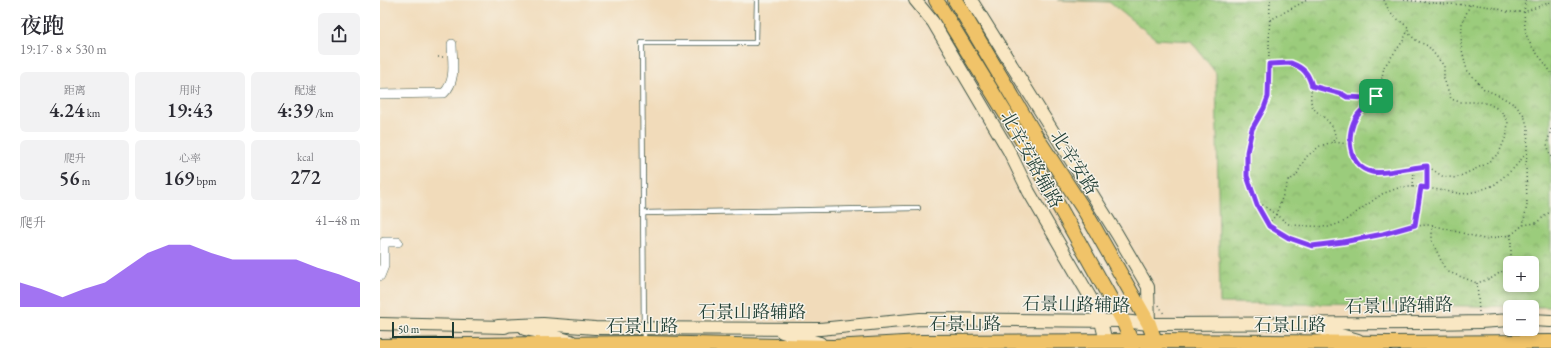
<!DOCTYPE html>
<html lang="zh">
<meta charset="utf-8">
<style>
body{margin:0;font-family:"EB Garamond","Noto Serif SC",serif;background:#f2f2f3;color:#2b2b33;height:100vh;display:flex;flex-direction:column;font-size:15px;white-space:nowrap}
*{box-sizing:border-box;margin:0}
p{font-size:13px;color:#7c7c81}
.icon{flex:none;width:22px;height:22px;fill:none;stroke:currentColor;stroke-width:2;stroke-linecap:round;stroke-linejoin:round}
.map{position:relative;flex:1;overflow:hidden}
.panel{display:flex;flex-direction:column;background:#fff;width:380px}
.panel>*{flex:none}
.buttons{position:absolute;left:1123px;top:256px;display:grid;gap:8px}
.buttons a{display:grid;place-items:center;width:36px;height:36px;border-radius:6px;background:#fff;box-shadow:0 2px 6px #0003;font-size:20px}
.scale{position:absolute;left:12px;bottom:10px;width:62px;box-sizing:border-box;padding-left:4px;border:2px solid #1f3d34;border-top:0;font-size:11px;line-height:14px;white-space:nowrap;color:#1f3d34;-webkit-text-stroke:3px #f7f3e8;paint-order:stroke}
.pin{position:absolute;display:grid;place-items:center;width:34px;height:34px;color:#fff;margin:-17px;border-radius:8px;box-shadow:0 2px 6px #0006}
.round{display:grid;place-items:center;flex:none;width:42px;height:42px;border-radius:6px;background:#f2f2f3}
.overview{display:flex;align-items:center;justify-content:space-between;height:68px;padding:0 20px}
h1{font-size:22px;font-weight:600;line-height:30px}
.metrics{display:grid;grid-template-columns:repeat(3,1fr);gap:6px;height:68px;padding:4px 20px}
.metrics div{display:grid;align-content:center;border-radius:6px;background:#f2f2f3;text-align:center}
.metrics b{font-size:20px;font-weight:600}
.metrics small{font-size:11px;font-weight:400}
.metrics p{font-size:11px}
.chart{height:112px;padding:8px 20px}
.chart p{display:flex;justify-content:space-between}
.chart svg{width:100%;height:72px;margin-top:4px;fill:#7c3aed;opacity:.7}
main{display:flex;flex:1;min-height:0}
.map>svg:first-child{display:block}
.park{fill:url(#park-crowns);stroke:#5d8458;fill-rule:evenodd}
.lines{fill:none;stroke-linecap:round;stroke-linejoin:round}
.lane-casing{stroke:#3e5548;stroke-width:6}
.street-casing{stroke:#3e5548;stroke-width:10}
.secondary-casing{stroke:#3e5548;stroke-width:14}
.primary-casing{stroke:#3e5548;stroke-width:16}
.path{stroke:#3e5548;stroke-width:1.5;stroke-dasharray:1 3;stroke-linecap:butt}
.lane{stroke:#fff;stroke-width:4.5}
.street{stroke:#fff;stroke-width:9}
.secondary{stroke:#f9e7c3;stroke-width:12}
.primary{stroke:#f0c369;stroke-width:14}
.route-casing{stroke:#fff;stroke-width:8}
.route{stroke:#7c3aed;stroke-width:5}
.labels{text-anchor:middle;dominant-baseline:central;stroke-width:3;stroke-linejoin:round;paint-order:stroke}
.street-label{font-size:18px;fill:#1f3d34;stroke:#f7f3e8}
</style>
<main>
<section class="panel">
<div class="overview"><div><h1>夜跑</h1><p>19:17 · 8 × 530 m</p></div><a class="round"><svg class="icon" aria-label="share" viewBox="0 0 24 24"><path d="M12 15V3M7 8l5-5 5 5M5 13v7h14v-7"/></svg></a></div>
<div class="metrics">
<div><p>距离</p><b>4.24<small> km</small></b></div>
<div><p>用时</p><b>19:43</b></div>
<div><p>配速</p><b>4:39<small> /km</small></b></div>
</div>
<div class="metrics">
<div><p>爬升</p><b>56<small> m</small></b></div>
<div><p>心率</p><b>169<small> bpm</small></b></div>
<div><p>kcal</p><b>272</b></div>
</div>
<div class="chart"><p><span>爬升</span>41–48 m</p>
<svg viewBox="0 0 160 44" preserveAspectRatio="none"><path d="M0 44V29L10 33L20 38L30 33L40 29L50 20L60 11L70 6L80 6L90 11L100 15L110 15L120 15L130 15L140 20L150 24L160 29V44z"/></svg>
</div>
</section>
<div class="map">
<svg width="1171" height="348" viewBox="0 0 1171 348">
<defs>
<pattern id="park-crowns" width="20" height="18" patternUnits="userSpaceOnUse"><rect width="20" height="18" fill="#9bcc7c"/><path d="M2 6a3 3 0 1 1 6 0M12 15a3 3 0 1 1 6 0" fill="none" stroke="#7ea766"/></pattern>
</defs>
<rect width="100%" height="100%" fill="#f7f3e8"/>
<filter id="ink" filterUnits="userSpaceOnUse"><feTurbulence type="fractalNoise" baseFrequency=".025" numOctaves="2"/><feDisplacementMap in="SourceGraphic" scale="8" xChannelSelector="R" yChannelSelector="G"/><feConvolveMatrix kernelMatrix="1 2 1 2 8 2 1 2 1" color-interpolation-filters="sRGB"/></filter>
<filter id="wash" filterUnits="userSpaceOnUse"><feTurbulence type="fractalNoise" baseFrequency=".012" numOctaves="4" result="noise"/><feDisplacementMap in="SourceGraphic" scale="16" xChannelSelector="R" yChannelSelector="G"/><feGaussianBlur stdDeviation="0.9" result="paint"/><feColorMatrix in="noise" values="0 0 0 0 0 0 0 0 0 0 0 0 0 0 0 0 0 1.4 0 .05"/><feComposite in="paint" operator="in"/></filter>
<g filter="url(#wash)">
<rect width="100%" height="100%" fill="#f1dbba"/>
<path class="park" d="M 678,0 L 1171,0 L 1171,307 L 840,303 L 836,73 L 811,41 L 776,39 L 729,2 ZM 1130,263 L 1152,263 L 1152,285 L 1130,285 Z"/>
</g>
<g filter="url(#ink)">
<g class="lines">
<defs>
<g id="lane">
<polyline points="263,213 538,208"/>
<polyline points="264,342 262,43 376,43 377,0"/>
</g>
<g id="street">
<path d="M 0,94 L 64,93 C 77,81 72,60 72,44"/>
<polyline points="0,276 4,266 4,242 18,242"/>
</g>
<g id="secondary">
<polyline points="535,0 553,22 629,151 649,192 713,302 721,321 726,342"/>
<polyline points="591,0 737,234 768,287 769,324"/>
<polyline points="1152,320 1171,321"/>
<polyline points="0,324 125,327"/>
<polyline points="118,326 163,324 215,328 440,329 540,319 743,321 769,324 1052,323 1100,322 1130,320"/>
<polyline points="936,328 978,340"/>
<polyline points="145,329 156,331 191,341"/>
<polyline points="402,332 440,343"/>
</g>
<g id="primary">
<polyline points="556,0 643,142 743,321 751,341 752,348"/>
<polyline points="575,0 656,136 706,213 769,324 775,341 775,348"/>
<polyline points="0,346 264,343 453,347 541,342 775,341 1010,343 1171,342"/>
</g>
</defs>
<use href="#lane" class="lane-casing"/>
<use href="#street" class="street-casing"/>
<use href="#secondary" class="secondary-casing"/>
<use href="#primary" class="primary-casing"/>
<g class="path">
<path d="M 890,0 L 888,97 C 882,116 871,130 867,150 C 863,173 875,206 889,225 C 896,234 920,244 932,245 C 938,246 945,244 950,244 C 968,242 987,238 1004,234 C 1022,229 1034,225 1052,225 L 1052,241 L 1066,271 L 1097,283"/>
<polyline points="1004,0 1010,13 1029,28 1023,41 1004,67 1001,82 995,99 977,116 971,131 969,144 973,156 983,169 993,172 1047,166 1062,176 1076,178 1106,164 1119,153 1127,134 1128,121 1120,110 1109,104 1100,102 1080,102 1071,99 1064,79 1064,66 1048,46 1037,41 1027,32"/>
<polyline points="1024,0 1064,4 1098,5 1116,8 1127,12 1144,12 1171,2"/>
<path d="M 1145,0 C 1144,15 1143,33 1151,45 C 1157,55 1166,63 1171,73"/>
<polyline points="1090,5 1082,23 1081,46 1087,70 1104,89 1120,96 1135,105 1144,115 1148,129 1146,168 1147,205 1143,225"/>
<polyline points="890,20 927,0"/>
<polyline points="58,57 64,57"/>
<path d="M 889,64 C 912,64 924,58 932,86 L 962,94 L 967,97 L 985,98 L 996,96"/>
<path d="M 932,86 C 927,114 938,108 951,125 C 954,128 954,133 956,137 L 953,141"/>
<polyline points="1171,129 1167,144 1171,157"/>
<polyline points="1033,187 1034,167"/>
<polyline points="1047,188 1047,166"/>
<polyline points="876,200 910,225 949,227 963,222 1002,194 1021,187 1041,187 1083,194 1098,191 1114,185 1134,168 1146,154"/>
<polyline points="888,224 896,215 908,181 916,176 926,157 940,146 953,142 969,144"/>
<polyline points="1035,225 1041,187"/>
<polyline points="1052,225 1104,239 1131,235"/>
<polyline points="1131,263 1131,235 1143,225 1156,223 1171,211"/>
<polyline points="779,305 784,314"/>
<polyline points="1099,312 1097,283 1112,278 1130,266"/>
</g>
<use href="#lane" class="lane"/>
<use href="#street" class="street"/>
<use href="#secondary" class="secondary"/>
<use href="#primary" class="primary"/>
</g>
</g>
<g class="lines" filter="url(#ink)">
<defs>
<path id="route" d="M 911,63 C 924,68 928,73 932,86 L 962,94 L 967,97 L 985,98 L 996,96 L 995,99 C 989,104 981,110 977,116 C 965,134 968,167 992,172 C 1003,175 1033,167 1047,166 L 1047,188 L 1041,187 L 1035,225 L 1003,234 L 963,242 L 932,246 L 909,238 L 889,226 L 877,205 L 867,176 L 867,152 L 872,129 L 884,108 L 888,97 L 889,64 Z"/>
</defs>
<use href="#route" class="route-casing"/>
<use href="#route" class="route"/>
</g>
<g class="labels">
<g class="street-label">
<text transform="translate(652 159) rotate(61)">北辛安路辅路</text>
<text transform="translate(695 162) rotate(57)">北辛安路</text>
<text transform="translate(696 304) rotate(1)">石景山路辅路</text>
<text transform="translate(1019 305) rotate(-1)">石景山路辅路</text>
<text x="372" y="311">石景山路辅路</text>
<text x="585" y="323">石景山路</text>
<text x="910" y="324">石景山路</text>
<text x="262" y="325">石景山路</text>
</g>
</g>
</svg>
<div class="buttons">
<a>+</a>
<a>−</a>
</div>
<div class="scale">50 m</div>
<div class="pin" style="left:996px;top:96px;background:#1e9e55"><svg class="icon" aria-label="arrive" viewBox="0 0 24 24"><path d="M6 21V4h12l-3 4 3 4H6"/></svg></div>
</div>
</main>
